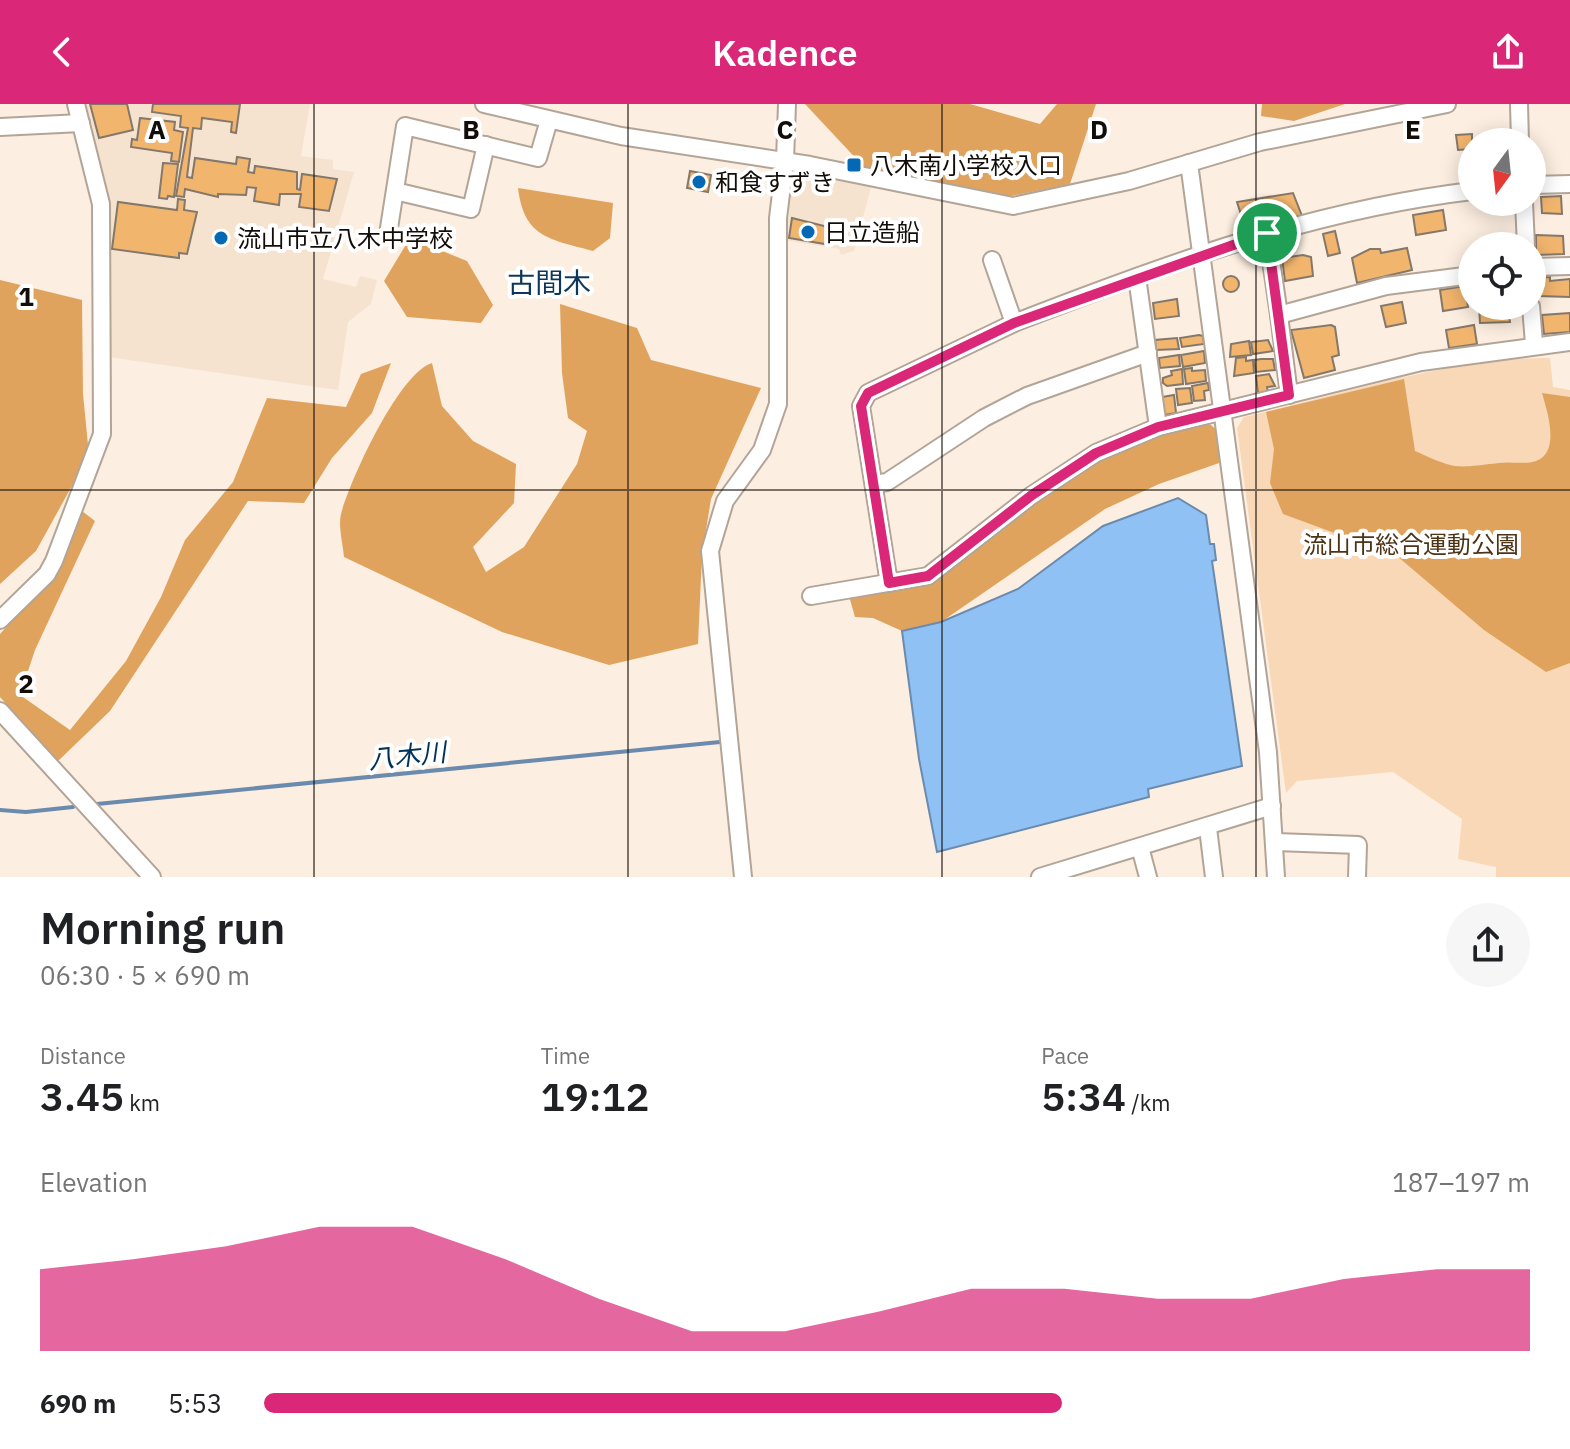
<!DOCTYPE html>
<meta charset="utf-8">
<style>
body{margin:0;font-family:"IBM Plex Sans","Noto Sans JP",sans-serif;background:#f6f6f6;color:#202124;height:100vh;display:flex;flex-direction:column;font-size:30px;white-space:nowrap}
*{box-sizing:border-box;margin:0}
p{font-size:26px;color:#757577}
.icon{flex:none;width:44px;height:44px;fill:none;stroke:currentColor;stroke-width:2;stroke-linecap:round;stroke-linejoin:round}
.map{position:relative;height:773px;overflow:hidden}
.drawer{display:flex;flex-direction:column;background:#fff;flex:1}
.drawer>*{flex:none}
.needle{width:52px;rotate:195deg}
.tools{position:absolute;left:1458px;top:24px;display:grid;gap:16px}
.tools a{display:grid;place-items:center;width:88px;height:88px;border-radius:50%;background:#fff;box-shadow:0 4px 20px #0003;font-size:40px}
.pin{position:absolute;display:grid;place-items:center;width:68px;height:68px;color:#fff;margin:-34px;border:4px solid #fff;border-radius:50%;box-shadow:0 2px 8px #0007}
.round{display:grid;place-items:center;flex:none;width:84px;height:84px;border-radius:42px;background:#f6f6f6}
.overview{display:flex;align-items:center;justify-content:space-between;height:136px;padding:0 40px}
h1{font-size:44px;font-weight:600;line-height:60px}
.metrics{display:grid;grid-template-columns:repeat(3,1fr);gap:12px;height:136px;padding:8px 40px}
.metrics div{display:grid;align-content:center}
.metrics b{font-size:40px;font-weight:600}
.metrics small{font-size:22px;font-weight:400}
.metrics p{font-size:22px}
.chart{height:224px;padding:16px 40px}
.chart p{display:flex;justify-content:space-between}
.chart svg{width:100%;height:144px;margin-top:8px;fill:#db2777;opacity:.7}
ul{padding:0 40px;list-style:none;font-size:26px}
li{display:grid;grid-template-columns:128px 96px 1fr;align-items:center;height:60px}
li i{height:20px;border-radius:10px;background:#db2777}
header{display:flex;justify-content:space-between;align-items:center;height:104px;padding:0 40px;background:#db2777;color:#fff;font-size:36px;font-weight:600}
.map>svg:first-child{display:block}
.built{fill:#f6e3cf}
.green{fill:#f8d8b7}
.forest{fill:#e0a35d}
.water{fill:#90c1f4;stroke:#6a8bae;stroke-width:2}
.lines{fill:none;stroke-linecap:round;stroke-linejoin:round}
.stream{stroke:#6a8bae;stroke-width:4}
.building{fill:#f2b56e;stroke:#84786b;stroke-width:2}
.minor-casing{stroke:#b2a598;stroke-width:20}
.minor{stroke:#fff;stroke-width:16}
.route-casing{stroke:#fff;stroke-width:16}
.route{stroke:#db2777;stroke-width:10}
.grid{fill:none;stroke:#120d09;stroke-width:2;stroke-opacity:0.55}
.poi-dot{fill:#0468b4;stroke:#fff;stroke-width:3}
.labels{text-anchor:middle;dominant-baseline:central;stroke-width:8;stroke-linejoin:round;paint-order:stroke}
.poi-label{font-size:24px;fill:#120d09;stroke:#fff;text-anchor:start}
.park-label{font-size:24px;fill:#4d3416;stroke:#fff}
.water-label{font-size:26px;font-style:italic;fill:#013058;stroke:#fff}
.quarter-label{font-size:28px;fill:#0d365c;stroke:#fff}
.grid-label{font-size:26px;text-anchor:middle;font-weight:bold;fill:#120d09;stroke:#fff;stroke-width:8;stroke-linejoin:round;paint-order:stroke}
</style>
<header><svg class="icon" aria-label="back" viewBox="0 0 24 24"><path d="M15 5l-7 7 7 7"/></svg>Kadence<svg class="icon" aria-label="share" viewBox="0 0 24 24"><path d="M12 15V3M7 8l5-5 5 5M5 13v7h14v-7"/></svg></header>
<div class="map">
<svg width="1570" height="773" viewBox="0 0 1570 773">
<rect width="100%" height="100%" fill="#fceee0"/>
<g class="built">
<polygon points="85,0 310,0 301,52 333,56 333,65 354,68 323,175 356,183 360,172 377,176 371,200 348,218 338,286 108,253 108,97"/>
<polygon points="796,69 871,83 854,147 841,151 839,145 784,136 788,74"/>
</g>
<path class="green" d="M 1550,254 L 1553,283 L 1570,286 L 1570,773 L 1496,773 L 1496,763 L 1458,755 L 1462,715 L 1393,668 L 1297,677 L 1286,689 L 1237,324 L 1244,313 C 1339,291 1454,253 1550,254 Z"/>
<g class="forest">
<polygon points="805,0 970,0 1040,20 1057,0 1096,0 1070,80 1001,94 863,62"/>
<polygon points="1262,0 1345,0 1294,17 1261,12"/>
<path d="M 518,84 L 613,99 L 610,134 L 593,147 C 550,135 524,134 518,84 Z"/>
<polygon points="410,134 467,157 493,201 481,219 407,213 384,177"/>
<polygon points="0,176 82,196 83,290 89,351 36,447 0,480"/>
<path d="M 560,200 L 637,224 L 651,256 L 761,284 L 711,395 L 702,451 L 698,540 L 609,561 L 502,528 L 344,453 C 343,440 338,422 341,410 C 350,376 399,269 432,259 L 442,302 L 473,337 L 516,360 L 514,399 L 473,443 L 486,468 L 524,443 L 577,360 L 587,327 L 568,314 L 562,269 Z"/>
<path d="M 391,259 L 372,309 L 332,354 L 304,399 L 248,397 L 110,607 L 57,658 L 0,593 L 0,530 C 35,492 64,456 82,407 L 95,417 L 35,546 L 20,591 L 70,626 L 126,557 L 161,493 L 185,436 L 233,378 L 267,294 L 346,303 L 361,270 Z"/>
<path d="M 1404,275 L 1415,347 C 1457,366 1454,364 1499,359 C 1510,357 1525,361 1536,357 C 1561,348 1547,307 1542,289 L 1570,293 L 1570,559 L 1546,568 L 1484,526 L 1397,452 L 1283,410 L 1270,379 L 1274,345 L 1266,308 Z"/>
<polygon points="1205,316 1218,327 1222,358 1159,380 1105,405 941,518 902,527 873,514 855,513 849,492 933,476 1083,364 1149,334"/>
</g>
<polygon class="water" points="1178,394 1206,411 1210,440 1214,440 1216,456 1212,457 1242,662 1148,685 1149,693 937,748 919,655 902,527 941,518 1018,485 1103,422"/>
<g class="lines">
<g class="stream">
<polyline points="97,700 720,638"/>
<polyline points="0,706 26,708 73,703"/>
</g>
</g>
<g class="building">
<polygon points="90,0 127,0 133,26 99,34"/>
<polygon points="153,0 240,0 236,29 231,28 232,18 202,14 201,25 193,24 187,73 192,74 195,54 236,60 237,53 250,55 248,68 254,69 255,62 297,68 297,85 300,86 302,70 337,75 329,107 299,103 301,90 280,90 279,101 254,97 256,84 247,83 246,91 218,90 218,93 185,85 184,93 176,92 188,24 180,23 181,12 152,8"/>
<polygon points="140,14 175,18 174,26 183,28 179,58 171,57 172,49 131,43 132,35 137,36"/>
<polygon points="1513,26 1514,38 1496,38 1495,27"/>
<polygon points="1472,30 1472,45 1458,46 1456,31"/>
<polygon points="163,59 178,60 174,93 168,92 167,95 159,94"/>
<polygon points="690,67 711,71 708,88 687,84"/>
<polygon points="1293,89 1302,112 1285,116 1284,110 1280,112 1282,118 1254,127 1252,121 1245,123 1237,98"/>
<polygon points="1561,92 1562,110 1542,109 1541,93"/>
<polygon points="178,95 185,96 184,106 197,108 187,150 179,149 179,154 112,145 118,98 177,106"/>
<polygon points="1443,106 1446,126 1416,131 1413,111"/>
<polygon points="792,114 828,123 825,140 789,134"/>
<polygon points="1335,127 1340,149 1328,152 1323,130"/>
<polygon points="1536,131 1563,132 1564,150 1536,151"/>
<polygon points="1407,144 1412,166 1357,179 1352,154 1370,145 1380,145 1381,149"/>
<polygon points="1303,151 1311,153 1313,172 1285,177 1282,154"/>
<circle cx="1231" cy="180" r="8"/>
<polygon points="1550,173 1550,177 1570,175 1570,193 1538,192 1536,174"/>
<polygon points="1465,182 1468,203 1443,207 1440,186"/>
<polygon points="1177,195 1179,212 1155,215 1153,199"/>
<polygon points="1402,198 1406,219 1386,223 1381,202"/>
<polygon points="1479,202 1507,202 1510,218 1480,219"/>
<polygon points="1570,209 1570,228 1544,230 1542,211"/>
<polygon points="1331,221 1335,223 1339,251 1332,253 1335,266 1304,274 1291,226"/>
<polygon points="1474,221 1477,240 1449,244 1446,226"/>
<polygon points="1199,231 1203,232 1204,240 1182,243 1180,234"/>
<polygon points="1177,234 1179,245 1156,246 1155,236"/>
<polygon points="1268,236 1273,247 1253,250 1251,238"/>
<polygon points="1249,237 1251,251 1230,253 1231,240"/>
<polygon points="1204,247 1205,259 1183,263 1181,251"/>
<polygon points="1179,251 1180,262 1160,264 1159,254"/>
<polygon points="1246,253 1246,257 1253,256 1254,269 1234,272 1236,254"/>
<polygon points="1261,255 1273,255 1275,266 1256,268 1254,256"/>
<polygon points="1192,264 1192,267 1205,266 1206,277 1186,280 1184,265"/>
<polygon points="1182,265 1183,280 1167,282 1163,279 1163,274 1172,271 1171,267"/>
<polygon points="1269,270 1275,282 1267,283 1268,288 1258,289 1256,272"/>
<polygon points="1208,279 1209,286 1204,287 1205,296 1194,297 1192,282"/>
<polygon points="1190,284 1192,299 1178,301 1176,285"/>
<polygon points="1174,291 1176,309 1164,311 1162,293"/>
</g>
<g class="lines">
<defs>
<g id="minor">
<polyline points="484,0 621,32 810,61 1013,102 1129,77 1260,38 1447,0"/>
<polyline points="1519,0 1520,38"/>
<polyline points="0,23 81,19"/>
<polyline points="1189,59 1268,648 1276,773"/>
<polyline points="1532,81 1570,80"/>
<polyline points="395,87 471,105 486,41"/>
<polyline points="1524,98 1526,142"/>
<polyline points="389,124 405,22 538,54 549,16"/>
<polyline points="1267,129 1279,211"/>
<path d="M 992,156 L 1014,219 C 1163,161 1312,106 1472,87"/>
<polyline points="1532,163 1570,162"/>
<polyline points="1137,173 1158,323"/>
<polyline points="1531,202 1534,240"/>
<polyline points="1289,291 1279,211 1386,182 1472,171"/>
<polyline points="874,380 887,378 984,314 1027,292 1148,249"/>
<polyline points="889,479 861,302 868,289 1014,219"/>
<polyline points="811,492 928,472 1032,391 1096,349 1158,323 1421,258 1570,238"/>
<polyline points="0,516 47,470 54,457 102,330 101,100 76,0"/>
<polyline points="0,607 152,773"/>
<polyline points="1208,724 1214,773"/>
<polyline points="1276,738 1358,741 1357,773"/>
<polyline points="1140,743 1148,773"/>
<polyline points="743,773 710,447 725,397 762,346 778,300 778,114 785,57 787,0"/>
<polyline points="1040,773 1272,702"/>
</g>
</defs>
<use href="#minor" class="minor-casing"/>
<use href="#minor" class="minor"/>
</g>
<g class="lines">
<defs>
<polygon id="route" points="1267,129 1289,291 1158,323 1096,349 1032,391 928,472 889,479 861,302 868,289 1014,219"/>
</defs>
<use href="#route" class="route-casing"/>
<use href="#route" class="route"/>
</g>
<path class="grid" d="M 314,0 L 314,773M 628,0 L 628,773M 942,0 L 942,773M 1256,0 L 1256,773M 0,386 L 1570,386"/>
<g class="poi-dot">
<rect x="846" y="53" width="16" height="16" rx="4"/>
<circle cx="699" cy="78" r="8"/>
<circle cx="808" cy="128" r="8"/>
<circle cx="221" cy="134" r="8"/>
</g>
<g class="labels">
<g class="poi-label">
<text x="870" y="61">八木南小学校入口</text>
<text x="715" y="78">和食すずき</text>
<text x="824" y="128">日立造船</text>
<text x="237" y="134">流山市立八木中学校</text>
</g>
<g class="park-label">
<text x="1411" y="440">流山市総合運動公園</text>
</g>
<g class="water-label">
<text transform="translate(407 651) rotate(-6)">八木川</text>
</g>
<g class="quarter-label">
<text x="549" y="178">古間木</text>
</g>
</g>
<g class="grid-label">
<text x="157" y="35">A</text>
<text x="471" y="35">B</text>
<text x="785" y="35">C</text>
<text x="1099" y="35">D</text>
<text x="1413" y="35">E</text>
<text x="26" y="202">1</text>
<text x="26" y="589">2</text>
</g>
</svg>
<div class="tools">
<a><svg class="needle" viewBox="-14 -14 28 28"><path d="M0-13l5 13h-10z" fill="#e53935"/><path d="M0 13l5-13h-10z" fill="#757577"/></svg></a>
<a><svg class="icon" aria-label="locate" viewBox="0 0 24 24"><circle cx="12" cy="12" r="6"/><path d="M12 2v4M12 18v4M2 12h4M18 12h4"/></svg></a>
</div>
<div class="pin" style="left:1267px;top:129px;background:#1e9e55"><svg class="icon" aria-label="arrive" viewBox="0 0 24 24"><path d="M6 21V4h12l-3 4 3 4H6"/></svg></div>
</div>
<section class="drawer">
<div class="overview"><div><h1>Morning run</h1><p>06:30 · 5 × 690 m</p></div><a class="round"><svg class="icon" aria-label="share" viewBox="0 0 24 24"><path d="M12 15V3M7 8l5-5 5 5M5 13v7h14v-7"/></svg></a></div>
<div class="metrics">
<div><p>Distance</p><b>3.45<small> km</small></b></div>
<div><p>Time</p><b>19:12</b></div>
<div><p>Pace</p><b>5:34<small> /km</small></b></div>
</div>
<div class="chart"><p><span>Elevation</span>187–197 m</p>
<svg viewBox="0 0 160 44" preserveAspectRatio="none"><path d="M0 44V19L10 16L20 12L30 6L40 6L50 16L60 28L70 38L80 38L90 32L100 25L110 25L120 28L130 28L140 22L150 19L160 19V44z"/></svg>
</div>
<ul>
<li><b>690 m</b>5:53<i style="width:63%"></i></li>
</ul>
</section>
